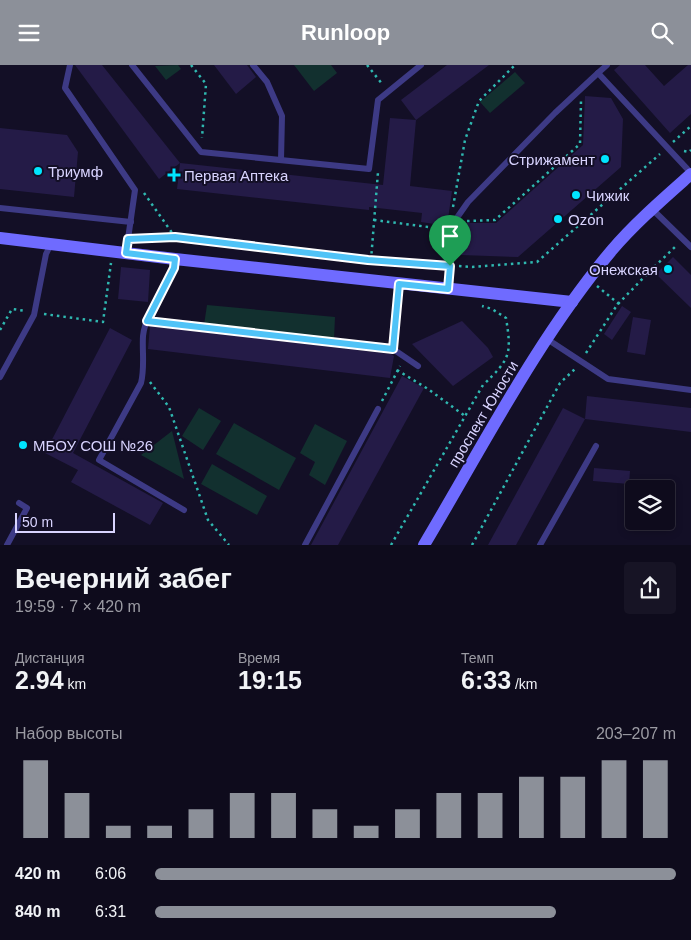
<!DOCTYPE html>
<html lang="ru">
<meta charset="utf-8">
<style>
body{margin:0;font-family:Arial,sans-serif;background:#171425;color:#f1f3f6;height:100vh;display:flex;flex-direction:column;font-size:19px;white-space:nowrap}
*{box-sizing:border-box;margin:0}
p{font-size:16px;color:#9b9ba3}
.icon{flex:none;width:28px;height:28px;fill:none;stroke:currentColor;stroke-width:2;stroke-linecap:round;stroke-linejoin:round}
.map{position:relative;height:480px;overflow:hidden}
.panel{display:flex;flex-direction:column;background:#0e0b1c;flex:1}
.panel>*{flex:none}
.tools{position:absolute;left:625px;top:415px;display:grid;gap:10px}
.tools a{display:grid;place-items:center;width:50px;height:50px;border-radius:5px;background:#0e0b1c;box-shadow:0 2px 8px #0003,0 0 0 1px #2e2b3b;font-size:25px}
.scale{position:absolute;left:15px;bottom:12px;width:100px;box-sizing:border-box;padding-left:5px;border:2px solid #d9d4ff;border-top:0;font-size:14px;line-height:18px;white-space:nowrap;color:#d9d4ff;-webkit-text-stroke:4px #130f26;paint-order:stroke}
.pin{position:absolute;display:grid;place-items:center;width:42px;height:42px;color:#fff;margin:-51px -21px;border-radius:50% 50% 50% 0;rotate:-45deg;box-shadow:0 0 5px #0007}
.pin .icon{rotate:45deg}
.round{display:grid;place-items:center;flex:none;width:52px;height:52px;border-radius:5px;background:#171425}
.head{display:flex;align-items:center;justify-content:space-between;height:85px;padding:0 15px}
h1{font-size:28px;font-weight:700;line-height:38px}
.metrics{display:grid;grid-template-columns:repeat(3,1fr);gap:8px;height:85px;padding:5px 15px}
.metrics div{display:grid;align-content:center}
.metrics b{font-size:25px;font-weight:700}
.metrics small{font-size:14px;font-weight:400}
.metrics p{font-size:14px}
.chart{height:140px;padding:10px 15px}
.chart p{display:flex;justify-content:space-between}
.chart svg{width:100%;height:90px;margin-top:5px;stroke:#8c9099;stroke-width:6}
ul{padding:0 15px;list-style:none;font-size:16px}
li{display:grid;grid-template-columns:80px 60px 1fr;align-items:center;height:38px}
li i{height:12px;border-radius:6px;background:#8c9099}
header{display:flex;justify-content:space-between;align-items:center;height:65px;padding:0 15px;background:#8c9099;color:#fff;font-size:22px;font-weight:700}
.map>svg:first-child{display:block}
.green{fill:#12302f}
.building{fill:#241b47}
.lines{fill:none;stroke-linecap:round;stroke-linejoin:round}
.path{stroke:#2fb8b0;stroke-width:2.5;stroke-dasharray:2.5 4;stroke-linecap:butt}
.lane{stroke:#3d3a85;stroke-width:6}
.secondary{stroke:#6f6bff;stroke-width:12}
.route-casing{stroke:#fff;stroke-width:10}
.route{stroke:#4fc3f7;stroke-width:6}
.poi-dot{fill:#00e5ff;stroke:#130f26;stroke-width:2}
.labels{text-anchor:middle;dominant-baseline:central;stroke-width:4;stroke-linejoin:round;paint-order:stroke}
.poi-label{font-size:15px;fill:#d9d4ff;stroke:#130f26;text-anchor:start}
.street-label{font-size:15px;fill:#d9d4ff;stroke:#130f26}
</style>
<header><svg class="icon" aria-label="menu" viewBox="0 0 24 24"><path d="M4 6h16M4 12h16M4 18h16"/></svg>Runloop<svg class="icon" aria-label="search" viewBox="0 0 24 24"><circle cx="10" cy="10" r="6"/><path d="M15 15l6 6"/></svg></header>
<div class="map">
<svg width="691" height="480" viewBox="0 0 691 480">
<rect width="100%" height="100%" fill="#130f26"/>
<g class="green">
<polygon points="178,0 181,4 166,15 155,1"/>
<polygon points="294,0 331,0 337,8 314,26"/>
<polygon points="515,7 525,18 490,48 480,37"/>
<polygon points="207,240 335,252 334,274 204,260"/>
<polygon points="199,343 221,356 203,385 182,371"/>
<polygon points="234,358 296,393 279,425 216,389"/>
<polygon points="315,359 347,376 325,420 309,410 315,397 300,388"/>
<polygon points="172,366 184,414 141,390"/>
<polygon points="212,399 267,431 257,450 201,419"/>
</g>
<g class="building">
<polygon points="75,0 102,0 180,98 159,114"/>
<polygon points="214,0 247,0 256,12 236,29"/>
<polygon points="447,0 489,0 416,55 401,35"/>
<polygon points="620,0 645,0 664,21 688,0 691,0 691,49 670,68 614,5"/>
<polygon points="585,31 611,33 623,54 621,102 518,192 461,190 464,158 496,158 583,80"/>
<polygon points="390,53 416,55 410,121 452,126 447,161 421,157 422,148 369,142 369,145 177,124 180,98 383,120"/>
<polygon points="0,63 67,70 78,87 74,132 0,124"/>
<polygon points="673,192 691,210 691,243 656,209"/>
<polygon points="121,202 150,205 148,237 118,234"/>
<polygon points="622,241 631,247 612,275 604,269"/>
<polygon points="633,252 651,255 645,290 627,287"/>
<polygon points="462,256 488,283 493,292 453,321 412,279"/>
<polygon points="150,261 391,289 394,291 390,313 148,284"/>
<polygon points="110,263 132,275 73,388 163,438 150,460 71,417 78,405 45,388"/>
<polygon points="402,311 424,323 338,480 311,480"/>
<polygon points="587,331 691,343 691,367 585,354"/>
<polygon points="563,343 585,354 516,480 488,480"/>
<polygon points="594,403 630,406 629,419 593,416"/>
</g>
<g class="lines">
<g class="path">
<polyline points="191,0 206,19 202,73"/>
<polyline points="367,0 383,20"/>
<polyline points="673,77 691,61"/>
<polyline points="684,86 689,87 691,85"/>
<polyline points="144,128 175,172"/>
<polyline points="453,142 465,75 479,36 515,0"/>
<polyline points="374,155 444,164"/>
<polyline points="467,156 495,155 580,79 581,36"/>
<polyline points="138,174 175,172 368,195 441,200"/>
<polyline points="371,195 378,107"/>
<polyline points="459,201 472,202 537,197 660,89"/>
<polyline points="597,221 619,239"/>
<polyline points="44,249 103,257 111,198"/>
<polyline points="0,265 12,244 26,246"/>
<polyline points="586,288 617,240 654,202 677,180"/>
<polyline points="397,305 428,324 465,351"/>
<polyline points="150,317 169,342 208,455 229,480"/>
<polyline points="382,336 400,301"/>
<path d="M 391,480 L 483,320 C 510,294 512,290 506,253 L 492,244 L 482,241"/>
<polyline points="472,480 560,318 576,303"/>
</g>
<g class="lane">
<polyline points="70,0 65,23 135,125 126,188"/>
<polyline points="132,0 201,87 369,104 378,35 421,0"/>
<polyline points="253,0 267,17 282,51 281,95"/>
<polyline points="598,8 607,0"/>
<polyline points="0,143 131,157"/>
<polyline points="652,144 691,182"/>
<path d="M 175,194 L 174,203 C 164,223 145,250 143,271 C 142,287 145,302 141,318 L 99,395 L 184,445"/>
<polyline points="448,224 454,157 468,137 555,48 598,8 691,108"/>
<polyline points="147,256 393,284 399,219"/>
<polyline points="547,274 608,314 691,325"/>
<polyline points="393,284 418,301"/>
<polyline points="0,312 34,250 46,189 51,179"/>
<polyline points="7,480 27,443 19,438"/>
<polyline points="305,480 378,344"/>
<polyline points="540,480 596,381"/>
</g>
<g class="secondary">
<polyline points="0,173 175,194 572,237"/>
<path d="M 424,480 C 483,381 538,273 612,185 C 635,158 664,133 691,109"/>
</g>
</g>
<g class="lines">
<defs>
<polygon id="route" points="175,172 368,195 450,201 448,224 399,219 393,284 147,256 174,203 175,194 126,188 128,174"/>
</defs>
<use href="#route" class="route-casing"/>
<use href="#route" class="route"/>
</g>
<g class="poi-dot">
<circle cx="605" cy="94" r="5"/>
<circle cx="38" cy="106" r="5"/>
<path d="M171.5 102.5h5v5h5v5h-5v5h-5v-5h-5v-5h5z"/>
<circle cx="576" cy="130" r="5"/>
<circle cx="558" cy="154" r="5"/>
<circle cx="668" cy="204" r="5"/>
<circle cx="23" cy="380" r="5"/>
</g>
<g class="labels">
<g class="poi-label">
<text x="595" y="94" text-anchor="end">Стрижамент</text>
<text x="48" y="106">Триумф</text>
<text x="184" y="110">Первая Аптека</text>
<text x="586" y="130">Чижик</text>
<text x="568" y="154">Ozon</text>
<text x="658" y="204" text-anchor="end">Онежская</text>
<text x="33" y="380">МБОУ СОШ №26</text>
</g>
<g class="street-label">
<text transform="translate(483 349) rotate(-59)">проспект Юности</text>
</g>
</g>
</svg>
<div class="tools">
<a><svg class="icon" aria-label="layers" viewBox="0 0 24 24"><path d="M12 4l9 5-9 5-9-5zM3 14l9 5 9-5"/></svg></a>
</div>
<div class="scale">50 m</div>
<div class="pin" style="left:450px;top:201px;background:#1e9e55"><svg class="icon" aria-label="arrive" viewBox="0 0 24 24"><path d="M6 21V4h12l-3 4 3 4H6"/></svg></div>
</div>
<section class="panel">
<div class="head"><div><h1>Вечерний забег</h1><p>19:59 · 7 × 420 m</p></div><a class="round"><svg class="icon" aria-label="share" viewBox="0 0 24 24"><path d="M12 15V3M7 8l5-5 5 5M5 13v7h14v-7"/></svg></a></div>
<div class="metrics">
<div><p>Дистанция</p><b>2.94<small> km</small></b></div>
<div><p>Время</p><b>19:15</b></div>
<div><p>Темп</p><b>6:33<small> /km</small></b></div>
</div>
<div class="chart"><p><span>Набор высоты</span>203–207 m</p>
<svg viewBox="0 0 160 44" preserveAspectRatio="none"><path d="M5 44V6M15 44V22M25 44V38M35 44V38M45 44V30M55 44V22M65 44V22M75 44V30M85 44V38M95 44V30M105 44V22M115 44V22M125 44V14M135 44V14M145 44V6M155 44V6"/></svg>
</div>
<ul>
<li><b>420 m</b>6:06<i style="width:100%"></i></li>
<li><b>840 m</b>6:31<i style="width:77%"></i></li>
</ul>
</section>
